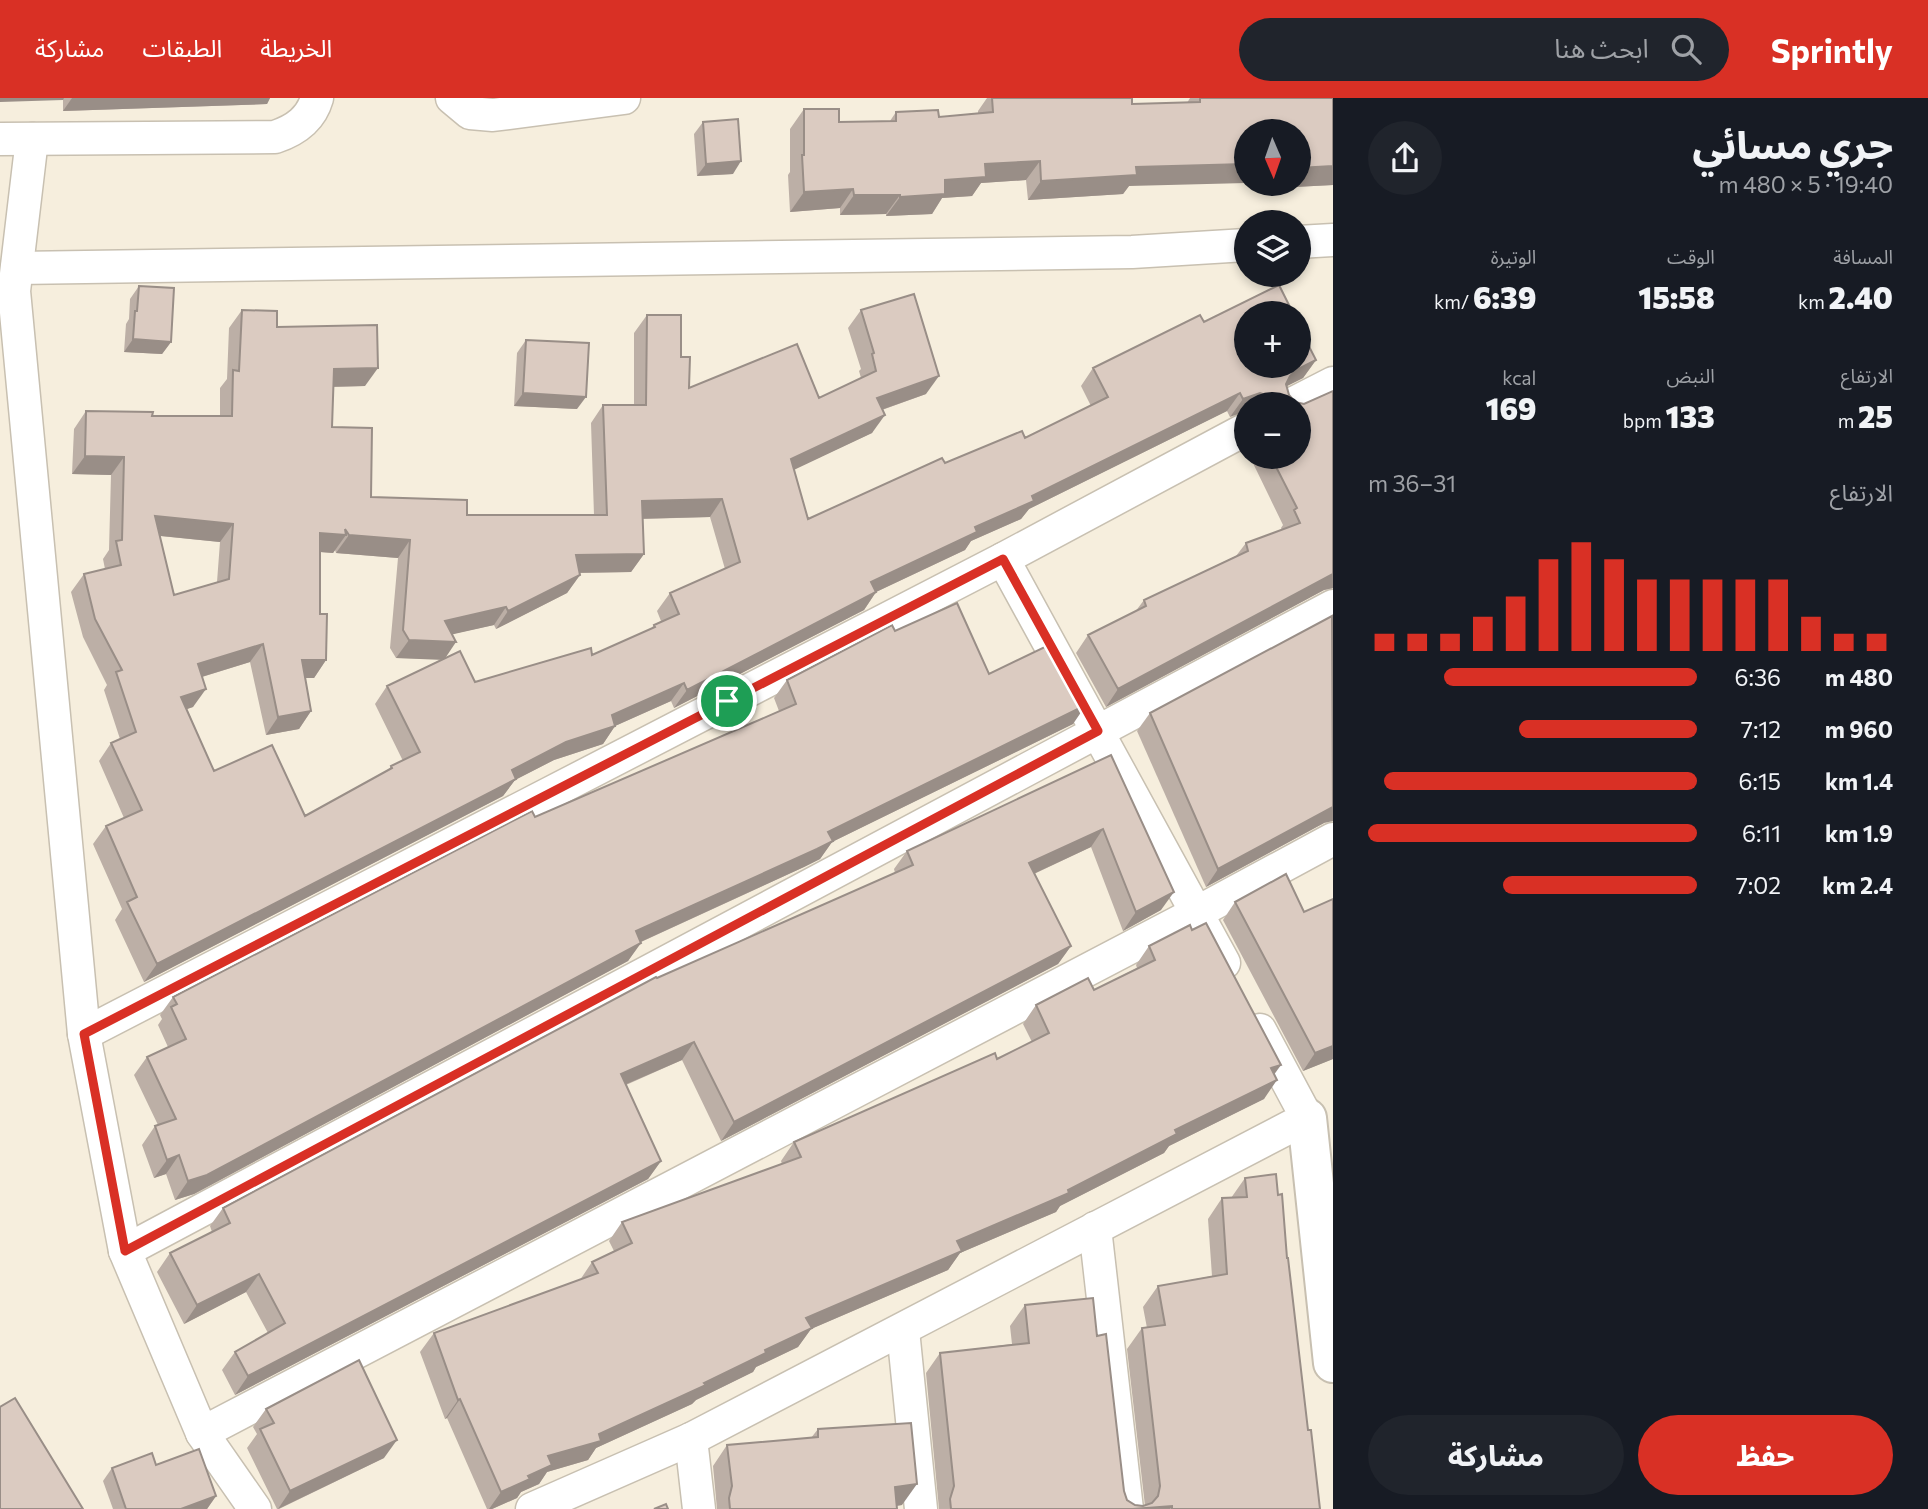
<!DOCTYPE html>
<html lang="ar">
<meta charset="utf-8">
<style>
body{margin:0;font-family:Commissioner,"Noto Sans Arabic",sans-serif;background:#20242c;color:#f1f3f6;direction:rtl;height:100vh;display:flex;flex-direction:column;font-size:26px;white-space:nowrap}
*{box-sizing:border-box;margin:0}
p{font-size:23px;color:#9ea1a6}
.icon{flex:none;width:38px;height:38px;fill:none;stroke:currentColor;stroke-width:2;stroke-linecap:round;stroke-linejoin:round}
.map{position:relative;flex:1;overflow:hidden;direction:ltr}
.side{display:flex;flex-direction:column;background:#171b24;width:595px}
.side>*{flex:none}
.needle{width:46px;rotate:178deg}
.buttons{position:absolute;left:1234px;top:21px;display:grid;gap:14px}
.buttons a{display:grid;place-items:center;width:77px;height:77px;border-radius:50%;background:#171b24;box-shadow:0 4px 10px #0003;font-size:35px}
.pin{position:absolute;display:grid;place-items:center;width:60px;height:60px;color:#fff;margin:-30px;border:4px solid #fff;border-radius:50%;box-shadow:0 2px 7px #0007}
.round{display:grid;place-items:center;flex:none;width:74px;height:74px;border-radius:37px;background:#20242c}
.summary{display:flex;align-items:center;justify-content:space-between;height:119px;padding:0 35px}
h1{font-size:38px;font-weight:800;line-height:52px}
.metrics{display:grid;grid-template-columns:repeat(3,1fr);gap:10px;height:119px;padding:7px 35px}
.metrics div{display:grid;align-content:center}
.metrics b{font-size:30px;font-weight:800}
.metrics small{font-size:19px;font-weight:400}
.metrics p{font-size:19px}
.chart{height:196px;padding:14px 35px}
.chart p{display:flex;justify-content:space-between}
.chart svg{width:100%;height:126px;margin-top:7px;stroke:#d93025;stroke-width:6}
.primary-button{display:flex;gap:14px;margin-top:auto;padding:14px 35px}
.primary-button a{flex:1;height:80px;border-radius:42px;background:#d93025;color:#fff;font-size:28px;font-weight:800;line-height:80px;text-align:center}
.primary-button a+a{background:#20242c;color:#f1f3f6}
ul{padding:0 35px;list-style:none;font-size:23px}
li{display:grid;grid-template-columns:112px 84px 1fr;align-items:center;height:52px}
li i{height:18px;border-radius:9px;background:#d93025}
header{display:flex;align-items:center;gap:42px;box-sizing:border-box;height:98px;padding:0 35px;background:#d93025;color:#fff}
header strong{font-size:33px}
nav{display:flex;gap:38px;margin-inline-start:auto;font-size:24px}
.search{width:490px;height:63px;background:#20242c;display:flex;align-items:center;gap:18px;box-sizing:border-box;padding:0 24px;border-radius:38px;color:#9ea1a6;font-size:26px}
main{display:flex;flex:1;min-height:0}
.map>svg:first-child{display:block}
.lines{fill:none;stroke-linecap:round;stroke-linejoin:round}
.street-casing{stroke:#c8c0b1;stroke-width:35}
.secondary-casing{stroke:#c8c0b1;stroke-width:42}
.street{stroke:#fff;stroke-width:32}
.secondary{stroke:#fff;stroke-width:38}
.wall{fill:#bcafa6;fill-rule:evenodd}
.shaded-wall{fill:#998e87}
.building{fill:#dbcbc1;stroke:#998e87;stroke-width:2;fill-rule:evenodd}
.route-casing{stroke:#fff;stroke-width:14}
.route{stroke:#d93025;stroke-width:9}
</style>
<header>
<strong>Sprintly</strong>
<div class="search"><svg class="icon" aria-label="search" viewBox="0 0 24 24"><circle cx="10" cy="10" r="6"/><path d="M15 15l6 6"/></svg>ابحث هنا</div>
<nav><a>الخريطة</a><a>الطبقات</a><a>مشاركة</a></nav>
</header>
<main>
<section class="side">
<div class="summary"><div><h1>جري مسائي</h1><p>19:40 · 5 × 480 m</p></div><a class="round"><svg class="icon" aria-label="share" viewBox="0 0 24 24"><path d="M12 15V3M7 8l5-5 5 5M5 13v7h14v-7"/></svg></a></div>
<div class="metrics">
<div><p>المسافة</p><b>2.40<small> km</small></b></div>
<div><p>الوقت</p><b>15:58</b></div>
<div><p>الوتيرة</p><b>6:39<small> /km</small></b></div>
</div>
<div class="metrics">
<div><p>الارتفاع</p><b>25<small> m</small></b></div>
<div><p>النبض</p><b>133<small> bpm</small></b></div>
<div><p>kcal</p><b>169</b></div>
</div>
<div class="chart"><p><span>الارتفاع</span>31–36 m</p>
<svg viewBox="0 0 160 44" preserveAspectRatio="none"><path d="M5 44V38M15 44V38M25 44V38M35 44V32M45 44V25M55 44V12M65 44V6M75 44V12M85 44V19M95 44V19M105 44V19M115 44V19M125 44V19M135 44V32M145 44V38M155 44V38"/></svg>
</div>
<ul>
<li><b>480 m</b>6:36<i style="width:77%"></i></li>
<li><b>960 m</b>7:12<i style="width:54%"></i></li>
<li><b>1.4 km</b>6:15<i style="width:95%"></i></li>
<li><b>1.9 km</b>6:11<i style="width:100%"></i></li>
<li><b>2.4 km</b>7:02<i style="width:59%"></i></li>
</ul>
<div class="primary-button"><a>حفظ</a><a>مشاركة</a></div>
</section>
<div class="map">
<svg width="1333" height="1411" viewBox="0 0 1333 1411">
<rect width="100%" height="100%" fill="#f6eedd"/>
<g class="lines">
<defs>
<g id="street">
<polyline points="452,0 470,15 493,17 624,0"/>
<path d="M 0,41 L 275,39 C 296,32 311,21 317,0"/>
<polyline points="32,41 14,193 84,936 125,1153 202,1335 255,1411"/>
<polyline points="1298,144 1333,142"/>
<polyline points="17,170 1132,154 1246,147"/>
<polyline points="1292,306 1333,285"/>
<polyline points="1003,461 1224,865"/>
<polyline points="84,936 1003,461 1246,331"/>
<polyline points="1095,1130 1127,1411"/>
<polyline points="125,1153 1333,508"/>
<polyline points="903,1232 921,1411"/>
<polyline points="202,1335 1198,814 1333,741"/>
<polyline points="691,1341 699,1411"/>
<polyline points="532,1411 691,1341 1307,1020 1260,932"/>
</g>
<polyline id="secondary" points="1307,1020 1333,1265"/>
</defs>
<use href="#street" class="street-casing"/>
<use href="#secondary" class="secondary-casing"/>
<use href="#street" class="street"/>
<use href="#secondary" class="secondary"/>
</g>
<g class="wall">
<polygon points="0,0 270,0 267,6 63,13 63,2"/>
<polygon points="987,0 1132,0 1132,6 1187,5 1190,0 1333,0 1333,87 1254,91 1254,86 1298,86 1298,33 1129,88 1123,96 1028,102 1026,82 981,85 972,98 942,100 932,116 886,118 886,116 840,117 840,110 790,114 788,77 790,74 790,31 804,11 839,24 890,23 896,14 939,19 978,15 978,13"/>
<polygon points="703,24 733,76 697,78 694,36"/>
<polygon points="139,188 171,244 162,256 124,254 126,226 129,221 130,201"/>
<path d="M 242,212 L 277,229 L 365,288 L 333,289 L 332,329 L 371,399 L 467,417 L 594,417 L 591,325 L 603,307 L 634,307 L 634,235 L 647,217 L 681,259 L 689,290 L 819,300 L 861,280 L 859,273 L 861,271 L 848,230 L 861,212 L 926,296 L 882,312 L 872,335 L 794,371 L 808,421 L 945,365 L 1025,340 L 1091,308 L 1081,288 L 1093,270 L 1204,224 L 1316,262 L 1303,280 L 1287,288 L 1289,297 L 1295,304 L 1304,306 L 1333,293 L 1333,490 L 1324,492 L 1106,609 L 1076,555 L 1088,537 L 1135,514 L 1144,502 L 1236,458 L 1246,445 L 1282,432 L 1281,430 L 1283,427 L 1250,359 L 1298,359 L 1298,306 L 1246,306 L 1230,319 L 1227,313 L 1029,411 L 1021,421 L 971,443 L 965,452 L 876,494 L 864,512 L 674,610 L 671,603 L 615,628 L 603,646 L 554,662 L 515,682 L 503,698 L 144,884 L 115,822 L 122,811 L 93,746 L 106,728 L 124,720 L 99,663 L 111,645 L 120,641 L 104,592 L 107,587 L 83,539 L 71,494 L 84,476 L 105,471 L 103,461 L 109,452 L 111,377 L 72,376 L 74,331 L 86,313 L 152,318 L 220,318 L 220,290 L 227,281 L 229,230 ZM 710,419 L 725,471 L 670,495 L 657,513 L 661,523 L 654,527 L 651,531 L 592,557 L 475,584 L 445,560 L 452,536 L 494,527 L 496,531 L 567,495 L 580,477 L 579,475 L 631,474 L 644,456 L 643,421 ZM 160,438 L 220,444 L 217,484 L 174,497 ZM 335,452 L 336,455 L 398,460 L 390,550 L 396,560 L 442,561 L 387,588 L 375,606 L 403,663 L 391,668 L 388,673 L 305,718 L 214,673 L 187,611 L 193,609 L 202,579 L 250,564 L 266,637 L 299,631 L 311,613 L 305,580 L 314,580 L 326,562 L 320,516 L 320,454 L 333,455 Z"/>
<polygon points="526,242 577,311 514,308 517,255"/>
<polygon points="895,533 989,576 1073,626 832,744 820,761 804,769 641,844 628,863 194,1096 175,1102 166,1076 154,1080 142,1047 155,1028 158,1027 134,977 147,959 168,949 158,927 162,921 160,917 173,899 535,719 779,613 774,600 787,582"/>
<polygon points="1150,615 1324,725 1206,789 1137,633"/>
<polygon points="1111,657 1161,812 1123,833 1091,749 1034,776 1071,848 1058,866 721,1043 682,962 626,987 661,1063 648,1081 235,1297 222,1272 235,1254 268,1235 246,1194 184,1226 157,1174 170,1155 212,1134 210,1128 223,1110 657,880 895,775 894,771 907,753"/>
<polygon points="1235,804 1304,814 1333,961 1303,973 1223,822"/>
<polygon points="1149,848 1274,976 1264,1001 1169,1048 1164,1055 1060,1108 1056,1114 960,1155 948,1172 811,1231 798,1249 756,1269 753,1274 696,1302 692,1306 596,1350 588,1362 547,1374 539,1386 521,1394 517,1400 492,1411 487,1411 447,1320 445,1321 420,1254 434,1235 580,1182 592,1164 614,1153 609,1143 622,1124 782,1066 781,1063 794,1044 997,961 1032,944 1023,926 1036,907 1094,892 1137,870 1136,867"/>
<polygon points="1245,1080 1278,1097 1308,1332 1320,1411 939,1411 926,1275 940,1255 1012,1246 1010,1228 1025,1207 1097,1238 1124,1393 1127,1402 1135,1407 1145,1408 1127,1251 1142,1230 1147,1230 1143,1209 1158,1188 1212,1178 1208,1121 1222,1100 1231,1100"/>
<polygon points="266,1311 384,1360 279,1411 277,1411 247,1350 257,1336 253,1329"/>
<polygon points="818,1331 902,1407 896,1408 897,1411 717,1411 713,1368 727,1347 811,1340"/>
<polygon points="156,1367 216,1398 207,1411 113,1411 103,1383 112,1370"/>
</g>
<g class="shaded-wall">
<polygon points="0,0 64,0 63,2 0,4"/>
<polygon points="72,0 270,0 267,6 63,13"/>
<polygon points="741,63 733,76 697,78 706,66"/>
<polygon points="1040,63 1026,82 981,85 972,98 942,100 932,116 886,118 900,99 985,66"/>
<polygon points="1246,66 1246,85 1129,88 1123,96 1028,102 1041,83 1136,69"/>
<polygon points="1333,68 1333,87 1254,91 1257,86 1298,86 1298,70"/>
<polygon points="853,91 840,110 790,114 804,94"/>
<polygon points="854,97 900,97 886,116 840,117"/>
<polygon points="133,241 171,244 162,256 124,254"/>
<polygon points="1316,262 1303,280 1283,290 1290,278 1296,272"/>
<polygon points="378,270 365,288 321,289 334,271"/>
<polygon points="939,278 926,296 864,318 877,300"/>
<polygon points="523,295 586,299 577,311 514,308"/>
<polygon points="1240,295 1227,313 1029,411 1021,421 971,443 965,452 859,502 871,484 1032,398"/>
<polygon points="1260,295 1269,298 1263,306 1246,306 1246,313 1230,319 1243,301"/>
<polygon points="885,317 872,335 779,379 791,361"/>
<polygon points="85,358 124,359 111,377 72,376"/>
<polygon points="722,401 710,419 630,421 642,403"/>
<polygon points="155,418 233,426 220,444 142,436"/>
<polygon points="320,435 346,437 333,455 308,453"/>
<polygon points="349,437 410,442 398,460 336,455"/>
<polygon points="644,456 631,474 564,475 576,457"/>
<polygon points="1333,476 1333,490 1324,492 1106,609 1118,591"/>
<polygon points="580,477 567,495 496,531 508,513"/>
<polygon points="876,494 864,512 674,610 687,592"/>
<polygon points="506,509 494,527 432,541 445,523"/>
<polygon points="409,542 456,544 444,562 396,560"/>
<polygon points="263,546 250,564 185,584 198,566"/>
<polygon points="302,562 326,562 314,580 289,580"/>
<polygon points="684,585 671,603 615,628 603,646 554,662 515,682 503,698 144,884 157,866 612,617"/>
<polygon points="206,591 193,609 169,617 181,599"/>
<polygon points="1086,607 1073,626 832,744 820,761 804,769 623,852 636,833 828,734"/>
<polygon points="311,613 299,631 266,637 278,619"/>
<polygon points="1333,709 1333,723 1324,725 1206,789 1218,771"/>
<polygon points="1103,731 1091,749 1016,784 1029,765"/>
<polygon points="1174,794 1161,812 1123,833 1136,814"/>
<polygon points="641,845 628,863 194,1096 175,1102 188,1083"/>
<polygon points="1071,848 1058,866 721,1043 734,1024"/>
<polygon points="694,944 682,962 608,994 621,976"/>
<polygon points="1333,948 1333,961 1303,973 1315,955"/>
<polygon points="1281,967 1268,985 1271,970"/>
<polygon points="1277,982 1264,1001 1169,1048 1164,1055 1060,1108 1056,1114 960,1155 948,1172 811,1231 798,1249 756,1269 753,1274 696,1302 692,1306 596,1350 588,1362 547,1374 539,1386 521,1394 517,1400 492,1411 489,1411 501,1394 528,1378 548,1358 599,1336 704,1285 765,1252 806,1220 957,1143 1068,1092 1175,1032"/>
<polygon points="179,1057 166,1076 154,1080 167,1062"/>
<polygon points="661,1063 648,1081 235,1297 248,1278"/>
<polygon points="259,1176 246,1194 184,1226 197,1207"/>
<polygon points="460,1301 447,1320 445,1321 458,1302"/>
<polygon points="397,1342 384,1360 278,1411 290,1393"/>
<polygon points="917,1386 902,1407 881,1410 895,1389"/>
<polygon points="216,1398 207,1411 181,1411"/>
<polygon points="1172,1408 1170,1411 1133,1411"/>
</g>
<g class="building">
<polygon points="992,0 1132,0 1132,6 1200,4 1200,0 1333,0 1333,68 1298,70 1298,33 1246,33 1246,66 1136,69 1137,77 1041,83 1040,63 985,66 986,79 945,82 945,96 900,99 900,97 854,97 853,91 804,94 802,57 804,57 804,11 839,11 839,24 896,23 896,14 938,12 939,19 993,14"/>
<polygon points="738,21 741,63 706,66 703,24"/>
<path d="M 1279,187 L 1293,215 L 1246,215 L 1246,268 L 1298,268 L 1298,227 L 1316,262 L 1296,272 L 1290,278 L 1286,286 L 1289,297 L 1295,304 L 1304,306 L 1333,293 L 1333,476 L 1118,591 L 1088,537 L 1146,508 L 1144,502 L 1248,453 L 1246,445 L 1300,425 L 1294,412 L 1297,410 L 1271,359 L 1298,359 L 1298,306 L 1275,306 L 1274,304 L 1269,298 L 1260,295 L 1243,301 L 1240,295 L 1032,398 L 1034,403 L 975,429 L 977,434 L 871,484 L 876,494 L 687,592 L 684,585 L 612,617 L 615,628 L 566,644 L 512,672 L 516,681 L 157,866 L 127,804 L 137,799 L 106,728 L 142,712 L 111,645 L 136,634 L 116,574 L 122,572 L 95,521 L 84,476 L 121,467 L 116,443 L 122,442 L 124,359 L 85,358 L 86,313 L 153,314 L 152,318 L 232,318 L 233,272 L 239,273 L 242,212 L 277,213 L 277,229 L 377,227 L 378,270 L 334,271 L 332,329 L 372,330 L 371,399 L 467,402 L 467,417 L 607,417 L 603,307 L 646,307 L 647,217 L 681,217 L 681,259 L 690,259 L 689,290 L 797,246 L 819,300 L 876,273 L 872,256 L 874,255 L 861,212 L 914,196 L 939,278 L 877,300 L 885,317 L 791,361 L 808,421 L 942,360 L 945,365 L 1022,333 L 1025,340 L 1108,299 L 1093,270 L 1200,217 L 1204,224 ZM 722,401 L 740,464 L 670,495 L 679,516 L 654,527 L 655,529 L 592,557 L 591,550 L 475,584 L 460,553 L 387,588 L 420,654 L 391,668 L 392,670 L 305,718 L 272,647 L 214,673 L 181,599 L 206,591 L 198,566 L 263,546 L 278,619 L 311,613 L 302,562 L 326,562 L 327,516 L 320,516 L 320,435 L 346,437 L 345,431 L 349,437 L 410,442 L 403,532 L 409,542 L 456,544 L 445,523 L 506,509 L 508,513 L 580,477 L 576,457 L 644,456 L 642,403 ZM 155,418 L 233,426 L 229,481 L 174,497 Z"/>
<polygon points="139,188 174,190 171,244 133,241 135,213 137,213"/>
<polygon points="526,242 589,245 586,299 523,295"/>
<polygon points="957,505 989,576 1051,546 1086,607 828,734 833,743 817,751 636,833 641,845 207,1077 188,1083 179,1057 167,1062 155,1028 176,1021 147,959 186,941 171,909 177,906 173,899 532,713 535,719 796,606 787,582 892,527 895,533"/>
<polygon points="1332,518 1333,709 1218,771 1150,615"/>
<polygon points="1111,657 1174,794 1136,814 1103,731 1029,765 1071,848 734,1024 694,944 621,976 661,1063 248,1278 235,1254 285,1225 259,1176 197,1207 170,1155 230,1125 223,1110 656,879 657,880 913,767 907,753"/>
<polygon points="1286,776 1304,814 1333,801 1333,948 1315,955 1235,804"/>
<polygon points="1206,825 1281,967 1271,970 1277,982 1175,1032 1177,1036 1068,1092 1069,1095 957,1143 962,1153 806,1220 812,1230 765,1252 766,1255 704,1285 706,1287 599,1336 601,1343 548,1358 552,1367 528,1378 530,1381 501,1394 460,1301 458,1302 434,1235 598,1175 592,1164 632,1145 622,1124 801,1059 794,1044 995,955 997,961 1049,935 1036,907 1088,880 1094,892 1155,862 1149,848 1190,827 1192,832"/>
<polygon points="1276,1076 1278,1097 1282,1096 1287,1160 1288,1160 1308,1332 1311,1332 1320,1411 1172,1411 1172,1408 1133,1411 951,1411 950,1401 954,1388 940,1255 1029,1245 1025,1207 1093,1200 1097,1238 1106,1236 1124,1393 1127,1402 1135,1407 1143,1408 1152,1405 1158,1398 1160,1388 1142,1230 1165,1227 1158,1188 1227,1176 1222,1100 1247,1099 1245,1080"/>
<polygon points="359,1262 397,1342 290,1393 260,1331 274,1325 266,1311"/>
<polygon points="15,1300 83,1411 0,1411 0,1309"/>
<polygon points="911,1325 917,1386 895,1389 897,1411 730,1411 729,1400 732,1388 727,1347 818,1339 818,1331"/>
<polygon points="199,1351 216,1398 181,1411 126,1411 112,1370 152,1355 156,1367"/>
<polygon points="666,1406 668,1411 654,1411"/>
</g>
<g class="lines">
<defs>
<polygon id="route" points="1003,461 1098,633 125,1153 84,936"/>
</defs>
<use href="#route" class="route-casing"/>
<use href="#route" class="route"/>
</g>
</svg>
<div class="buttons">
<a><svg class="needle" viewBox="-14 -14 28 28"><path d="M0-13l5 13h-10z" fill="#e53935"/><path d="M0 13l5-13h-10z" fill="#9ea1a6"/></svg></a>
<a><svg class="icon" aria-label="layers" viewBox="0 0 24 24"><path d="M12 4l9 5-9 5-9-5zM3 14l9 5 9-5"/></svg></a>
<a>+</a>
<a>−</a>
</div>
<div class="pin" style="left:727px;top:603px;background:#1e9e55"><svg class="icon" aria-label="arrive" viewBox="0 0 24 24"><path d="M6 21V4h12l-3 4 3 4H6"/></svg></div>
</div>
</main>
